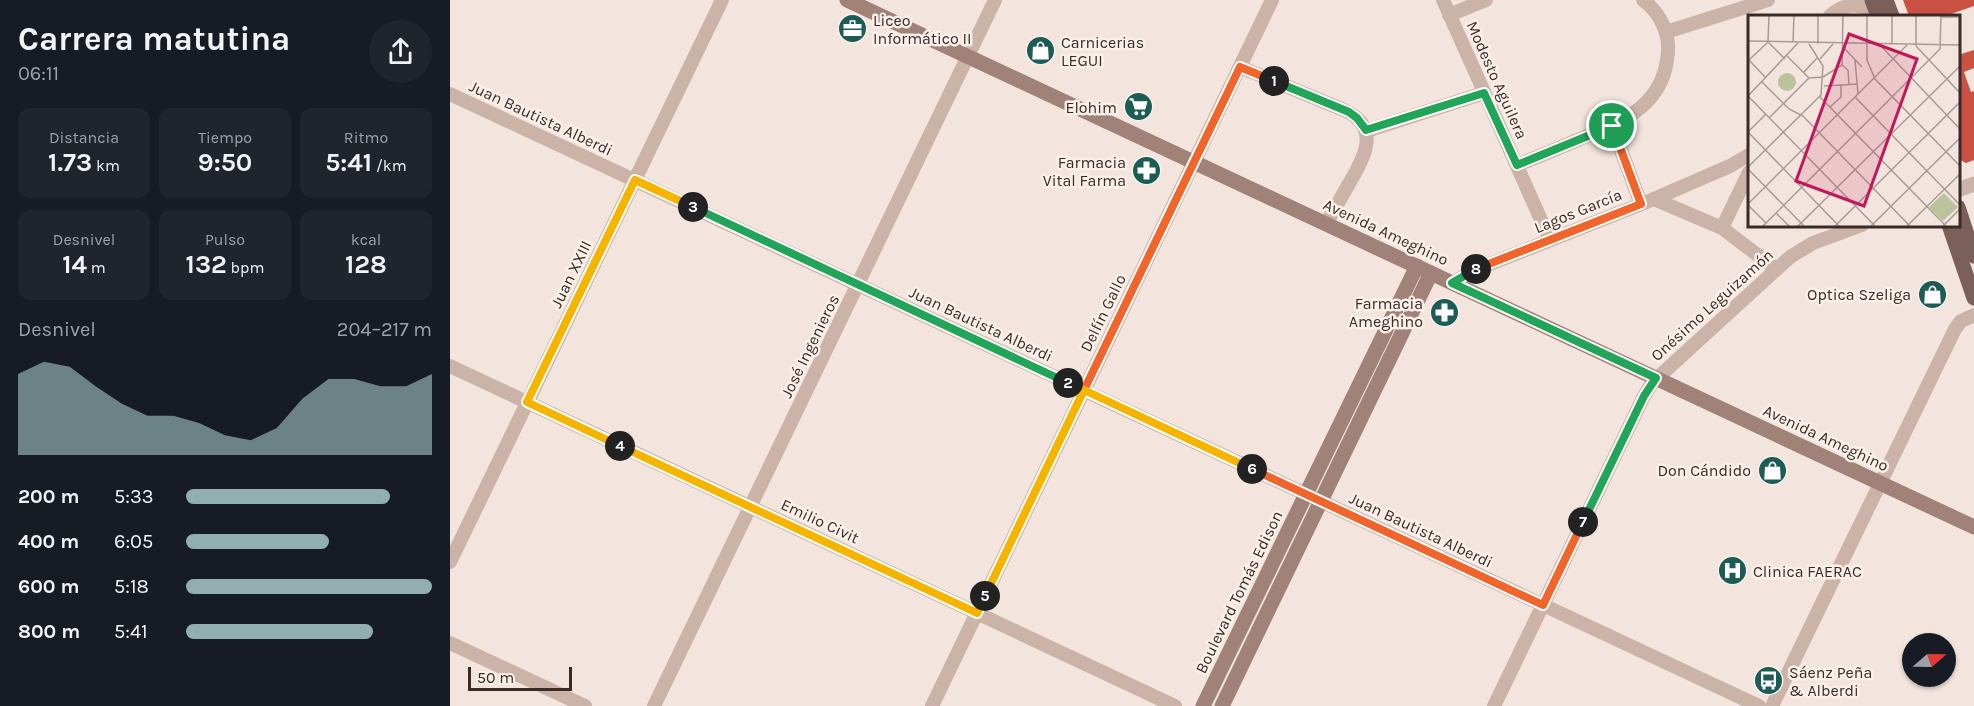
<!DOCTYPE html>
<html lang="es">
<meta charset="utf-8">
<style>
body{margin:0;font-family:Karla,sans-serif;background:#20242c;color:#f1f3f6;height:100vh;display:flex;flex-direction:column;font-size:22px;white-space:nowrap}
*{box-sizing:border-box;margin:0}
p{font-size:20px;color:#9ea1a6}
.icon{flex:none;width:33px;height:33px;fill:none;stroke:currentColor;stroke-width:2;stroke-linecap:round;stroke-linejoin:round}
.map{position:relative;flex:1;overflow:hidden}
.sheet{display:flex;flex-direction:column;background:#171b24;width:450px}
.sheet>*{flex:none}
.needle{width:39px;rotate:70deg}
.buttons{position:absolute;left:1452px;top:633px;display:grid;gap:12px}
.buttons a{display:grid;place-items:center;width:54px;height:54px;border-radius:50%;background:#171b24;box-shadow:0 2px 4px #0004;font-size:30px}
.scale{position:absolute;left:18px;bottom:15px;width:104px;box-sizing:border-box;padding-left:6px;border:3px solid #382b28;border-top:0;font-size:16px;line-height:21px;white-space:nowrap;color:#382b28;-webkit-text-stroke:4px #faf0e9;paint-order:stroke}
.pin{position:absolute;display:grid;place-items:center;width:51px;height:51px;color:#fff;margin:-26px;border:3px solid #fff;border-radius:50%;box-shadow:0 2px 6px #0007}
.km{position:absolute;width:30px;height:30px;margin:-15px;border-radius:50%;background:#222;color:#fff;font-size:16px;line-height:30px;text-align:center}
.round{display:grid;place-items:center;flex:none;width:63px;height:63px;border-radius:32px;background:#20242c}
.overview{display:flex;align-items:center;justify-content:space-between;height:102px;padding:0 18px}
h1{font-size:33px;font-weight:700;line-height:45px}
.figures{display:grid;grid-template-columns:repeat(3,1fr);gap:9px;height:102px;padding:6px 18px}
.figures div{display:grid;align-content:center;border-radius:12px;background:#20242c;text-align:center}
.figures b{font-size:26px;font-weight:700}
.figures small{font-size:16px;font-weight:400}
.figures p{font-size:16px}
.chart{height:168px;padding:12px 18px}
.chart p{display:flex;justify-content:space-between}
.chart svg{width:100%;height:108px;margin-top:6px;fill:#91afae;opacity:.7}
ul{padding:0 18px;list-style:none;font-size:20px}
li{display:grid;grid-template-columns:96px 72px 1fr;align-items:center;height:45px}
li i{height:15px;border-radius:8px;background:#91afae}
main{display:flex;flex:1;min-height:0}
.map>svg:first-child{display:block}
.building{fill:#cb5143}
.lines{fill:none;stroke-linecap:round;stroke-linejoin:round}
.minor{stroke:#ccb3a8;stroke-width:14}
.tertiary{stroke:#ccb3a8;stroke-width:15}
.secondary{stroke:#a08279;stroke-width:15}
.primary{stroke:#7b6059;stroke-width:15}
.split-1-casing{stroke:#fff;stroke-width:12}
.split-2-casing{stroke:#fff;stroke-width:12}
.split-3-casing{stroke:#fff;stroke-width:12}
.split-4-casing{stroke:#fff;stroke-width:12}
.split-5-casing{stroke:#fff;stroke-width:12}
.split-6-casing{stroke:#fff;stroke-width:12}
.split-7-casing{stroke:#fff;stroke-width:12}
.split-8-casing{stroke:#fff;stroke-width:12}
.split-9-casing{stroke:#fff;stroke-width:12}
.split-1{stroke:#22a559;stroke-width:8}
.split-2{stroke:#f0652b;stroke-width:8}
.split-3{stroke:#22a559;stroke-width:8}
.split-4{stroke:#f5b400;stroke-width:8}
.split-5{stroke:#f5b400;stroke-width:8}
.split-6{stroke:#f5b400;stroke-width:8}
.split-7{stroke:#f0652b;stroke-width:8}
.split-8{stroke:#22a559;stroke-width:8}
.split-9{stroke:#f0652b;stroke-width:8}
.labels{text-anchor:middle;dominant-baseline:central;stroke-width:5;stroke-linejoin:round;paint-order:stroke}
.poi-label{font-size:16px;fill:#382b28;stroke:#faf0e9;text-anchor:end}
.street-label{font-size:16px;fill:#382b28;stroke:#faf0e9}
.inset-road{fill:none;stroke:#a89b95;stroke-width:1.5}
.view{fill:#c2185b;fill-opacity:0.15;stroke:#c2185b;stroke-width:3}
.inset-edge{fill:none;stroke:#382b28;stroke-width:3}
</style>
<main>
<section class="sheet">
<div class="overview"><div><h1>Carrera matutina</h1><p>06:11</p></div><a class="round"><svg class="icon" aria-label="share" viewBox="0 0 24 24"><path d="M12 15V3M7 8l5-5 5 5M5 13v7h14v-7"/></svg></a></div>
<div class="figures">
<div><p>Distancia</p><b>1.73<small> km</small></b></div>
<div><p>Tiempo</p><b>9:50</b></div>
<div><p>Ritmo</p><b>5:41<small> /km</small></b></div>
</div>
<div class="figures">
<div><p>Desnivel</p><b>14<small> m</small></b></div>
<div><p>Pulso</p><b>132<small> bpm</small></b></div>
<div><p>kcal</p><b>128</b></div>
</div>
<div class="chart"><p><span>Desnivel</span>204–217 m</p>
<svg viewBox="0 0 160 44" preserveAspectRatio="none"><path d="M0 44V11L10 6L20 8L30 16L40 23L50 28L60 28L70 31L80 36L90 38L100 33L110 21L120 13L130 13L140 16L150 16L160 11V44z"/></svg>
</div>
<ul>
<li><b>200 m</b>5:33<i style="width:83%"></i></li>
<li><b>400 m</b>6:05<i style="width:58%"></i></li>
<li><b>600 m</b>5:18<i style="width:100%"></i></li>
<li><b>800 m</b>5:41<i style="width:76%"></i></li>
</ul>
</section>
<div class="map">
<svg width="1524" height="706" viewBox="0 0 1524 706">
<rect width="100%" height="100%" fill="#f3e5dd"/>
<g class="building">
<polygon points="1453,0 1524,0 1524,6 1495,16 1459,16"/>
<polygon points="1524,50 1524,68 1514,72 1521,92 1524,91 1524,160 1516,163 1508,159 1508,55"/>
</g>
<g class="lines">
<g class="minor">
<polyline points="993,0 1100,240"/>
<polyline points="999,15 1036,0"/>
<path d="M 1380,16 C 1394,3 1412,1 1425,16"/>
<polyline points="1216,32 1318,0"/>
<path d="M 790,67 L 894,110 C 931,127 915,156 900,182 C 892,196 884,210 876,224"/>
<polyline points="0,94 1309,706"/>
<polyline points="1162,126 1191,204"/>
<polyline points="916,131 1034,93"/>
<path d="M 1067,165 C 1088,157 1109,148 1130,139 C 1173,121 1215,106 1218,51 C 1219,31 1209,12 1193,0"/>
<polyline points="1204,199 1272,228 1326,269"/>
<polyline points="1272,228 1299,172"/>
<polyline points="1002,283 1025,270 1204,199 1280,166 1299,155"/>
<polyline points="0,366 725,706"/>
<polyline points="0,562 272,0"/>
<polyline points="0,643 135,706"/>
<polyline points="204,706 545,0"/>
<polyline points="482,706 822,0"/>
<polyline points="1044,706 1194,396 1203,382 1340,257 1363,243 1412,225"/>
<polyline points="1322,706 1505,329 1511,321 1524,315"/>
</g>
<polyline class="tertiary" points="1508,190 1524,184"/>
<g class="secondary">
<polyline points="397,0 1524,527"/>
<polyline points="753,706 967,266"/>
<polyline points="772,706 981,273"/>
</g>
<g class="primary">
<polyline points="1422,0 1428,16"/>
<polyline points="1436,0 1442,16"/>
<polyline points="1508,207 1524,256"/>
<polyline points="1499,225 1524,298"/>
</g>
</g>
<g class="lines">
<defs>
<polyline id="split-1" points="824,81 899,112 907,118 916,130 1034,93 1067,165 1162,126"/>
<polyline id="split-2" points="618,383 634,390 790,67 824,81"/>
<polyline id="split-3" points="243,207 618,383"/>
<polyline id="split-4" points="170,446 77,402 185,180 243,207"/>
<polyline id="split-5" points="170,446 527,613 535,596"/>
<polyline id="split-6" points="535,596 634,390 802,469"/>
<polyline id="split-7" points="802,469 1093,605 1133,522"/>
<polyline id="split-8" points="1026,269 1002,283 1206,378 1194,396 1133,522"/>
<polyline id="split-9" points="1026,269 1191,204 1162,126"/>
</defs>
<use href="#split-1" class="split-1-casing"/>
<use href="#split-2" class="split-2-casing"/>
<use href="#split-3" class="split-3-casing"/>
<use href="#split-4" class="split-4-casing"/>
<use href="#split-5" class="split-5-casing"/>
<use href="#split-6" class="split-6-casing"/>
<use href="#split-7" class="split-7-casing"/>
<use href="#split-8" class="split-8-casing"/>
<use href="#split-9" class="split-9-casing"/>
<use href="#split-1" class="split-1"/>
<use href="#split-2" class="split-2"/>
<use href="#split-3" class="split-3"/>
<use href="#split-4" class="split-4"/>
<use href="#split-5" class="split-5"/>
<use href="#split-6" class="split-6"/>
<use href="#split-7" class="split-7"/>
<use href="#split-8" class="split-8"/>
<use href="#split-9" class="split-9"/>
</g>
<defs>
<symbol id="office-disc" viewBox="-11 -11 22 22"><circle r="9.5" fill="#1c5c57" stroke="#faf0e9"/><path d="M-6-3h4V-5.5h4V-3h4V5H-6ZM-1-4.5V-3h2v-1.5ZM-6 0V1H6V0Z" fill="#fff"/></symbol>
<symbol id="shop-disc" viewBox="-11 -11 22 22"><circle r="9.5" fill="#1c5c57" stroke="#faf0e9"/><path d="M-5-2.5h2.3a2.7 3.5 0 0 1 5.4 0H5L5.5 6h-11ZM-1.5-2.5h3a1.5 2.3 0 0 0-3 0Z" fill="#fff"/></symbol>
<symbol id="supermarket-disc" viewBox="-11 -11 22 22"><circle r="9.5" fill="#1c5c57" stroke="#faf0e9"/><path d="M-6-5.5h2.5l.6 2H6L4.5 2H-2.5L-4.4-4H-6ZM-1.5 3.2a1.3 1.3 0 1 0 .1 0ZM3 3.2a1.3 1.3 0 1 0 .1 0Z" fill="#fff"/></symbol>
<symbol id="pharmacy-disc" viewBox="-11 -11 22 22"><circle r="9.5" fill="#1c5c57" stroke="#faf0e9"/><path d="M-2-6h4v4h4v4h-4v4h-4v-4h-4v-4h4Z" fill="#fff"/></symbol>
<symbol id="hospital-disc" viewBox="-11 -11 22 22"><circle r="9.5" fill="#1c5c57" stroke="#faf0e9"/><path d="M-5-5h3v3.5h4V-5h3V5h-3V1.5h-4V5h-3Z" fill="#fff"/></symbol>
<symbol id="bus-disc" viewBox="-11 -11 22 22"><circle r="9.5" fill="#1c5c57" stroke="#faf0e9"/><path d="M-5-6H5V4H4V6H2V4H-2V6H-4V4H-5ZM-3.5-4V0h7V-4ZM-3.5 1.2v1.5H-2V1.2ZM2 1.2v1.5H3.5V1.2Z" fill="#fff"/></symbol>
</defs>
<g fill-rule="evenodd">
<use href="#office-disc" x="386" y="12" width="33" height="33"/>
<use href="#shop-disc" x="574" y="34" width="33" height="33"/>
<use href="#supermarket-disc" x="672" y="90" width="33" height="33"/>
<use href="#pharmacy-disc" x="680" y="154" width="33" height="33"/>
<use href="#shop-disc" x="1466" y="278" width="33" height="33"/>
<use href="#pharmacy-disc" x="978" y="296" width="33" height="33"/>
<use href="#shop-disc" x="1306" y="454" width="33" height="33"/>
<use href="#hospital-disc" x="1266" y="554" width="33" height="33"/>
<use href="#bus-disc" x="1302" y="664" width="33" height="33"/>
</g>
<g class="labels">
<g class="poi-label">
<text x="423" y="20" text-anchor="start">Liceo<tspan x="423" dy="18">Informático II</tspan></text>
<text x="611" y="42" text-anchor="start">Carnicerias<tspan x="611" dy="18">LEGUI</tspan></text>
<text x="667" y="107">Elohim</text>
<text x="676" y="162">Farmacia<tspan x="676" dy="18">Vital Farma</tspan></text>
<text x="1461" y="294">Optica Szeliga</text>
<text x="973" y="303">Farmacia<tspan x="973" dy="18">Ameghino</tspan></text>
<text x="1301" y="470">Don Cándido</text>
<text x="1303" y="571" text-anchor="start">Clinica FAERAC</text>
<text x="1339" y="672" text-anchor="start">Sáenz Peña<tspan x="1339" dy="18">&amp; Alberdi</tspan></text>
</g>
<g class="street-label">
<text transform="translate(1047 80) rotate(66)">Modesto Aguilera</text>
<text transform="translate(91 118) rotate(25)">Juan Bautista Alberdi</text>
<text transform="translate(1128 211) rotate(-22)">Lagos García</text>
<text transform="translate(936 232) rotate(25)">Avenida Ameghino</text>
<text transform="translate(121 274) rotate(-64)">Juan XXIII</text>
<text transform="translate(1262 305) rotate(-42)">Onésimo Leguizamón</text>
<text transform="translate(653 313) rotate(-64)">Delfín Gallo</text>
<text transform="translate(531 324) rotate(25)">Juan Bautista Alberdi</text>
<text transform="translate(360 346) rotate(-64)">José Ingenieros</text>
<text transform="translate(1376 438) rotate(25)">Avenida Ameghino</text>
<text transform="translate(370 521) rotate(25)">Emilio Civit</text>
<text transform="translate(971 530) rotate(25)">Juan Bautista Alberdi</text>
<text transform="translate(789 592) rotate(-64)">Boulevard Tomás Edison</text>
</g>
</g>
<g transform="translate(1298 15)">
<rect width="212" height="212" fill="#f3e5dd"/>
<path d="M30 67a9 9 0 1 1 18 0a9 9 0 1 1-18 0ZM 196,178 L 210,192 L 195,206 L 181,192 Z" fill="#bbc39c"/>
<path class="inset-road" d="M 119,0 L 119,45 L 127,64 L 212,151M 193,2 L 212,2M 0,26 L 212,30M 20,26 L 21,0M 20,27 L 37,44M 45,27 L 46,0M 70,29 L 70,0M 144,29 L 144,0M 132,30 L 212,114M 168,31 L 212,78M 168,31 L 168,0M 95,32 L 114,52M 39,41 L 61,63M 0,44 L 18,63M 72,44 L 85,29M 107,45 L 110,79M 0,46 L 20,27M 94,50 L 95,0M 94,50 L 100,55 L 101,69M 55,58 L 70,42M 14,67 L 41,94 L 55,101 L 162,211M 76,71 L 110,69M 0,81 L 127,211M 0,81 L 50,28M 72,82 L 198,211M 107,82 L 212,190M 82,92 L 93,82 L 93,70M 21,103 L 61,63 L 75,62 L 94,50M 0,117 L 91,211M 0,117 L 18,99M 0,152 L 73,80 L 75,51 L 61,29M 0,154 L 56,211M 0,189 L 159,30M 0,190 L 18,208M 28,198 L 41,211M 15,211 L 192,34 L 193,0M 50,211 L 212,51M 87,211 L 212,87M 123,211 L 212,123M 159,211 L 212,159M 195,211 L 212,194"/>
<path class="view" d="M 101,19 L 169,44 L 116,191 L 48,166 Z"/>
<rect width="212" height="212" class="inset-edge"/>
</g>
</svg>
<div class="buttons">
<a><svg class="needle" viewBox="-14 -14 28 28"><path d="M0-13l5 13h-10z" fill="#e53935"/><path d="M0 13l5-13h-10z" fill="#9ea1a6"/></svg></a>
</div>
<div class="scale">50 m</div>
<div class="pin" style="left:1162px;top:126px;background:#1e9e55"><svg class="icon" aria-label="arrive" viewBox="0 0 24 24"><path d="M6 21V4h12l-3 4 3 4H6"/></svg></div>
<b class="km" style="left:824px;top:81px">1</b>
<b class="km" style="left:618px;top:383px">2</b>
<b class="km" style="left:243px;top:207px">3</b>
<b class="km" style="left:170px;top:446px">4</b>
<b class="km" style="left:535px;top:596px">5</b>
<b class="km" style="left:802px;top:469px">6</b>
<b class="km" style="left:1133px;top:522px">7</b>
<b class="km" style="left:1026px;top:269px">8</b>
</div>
</main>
